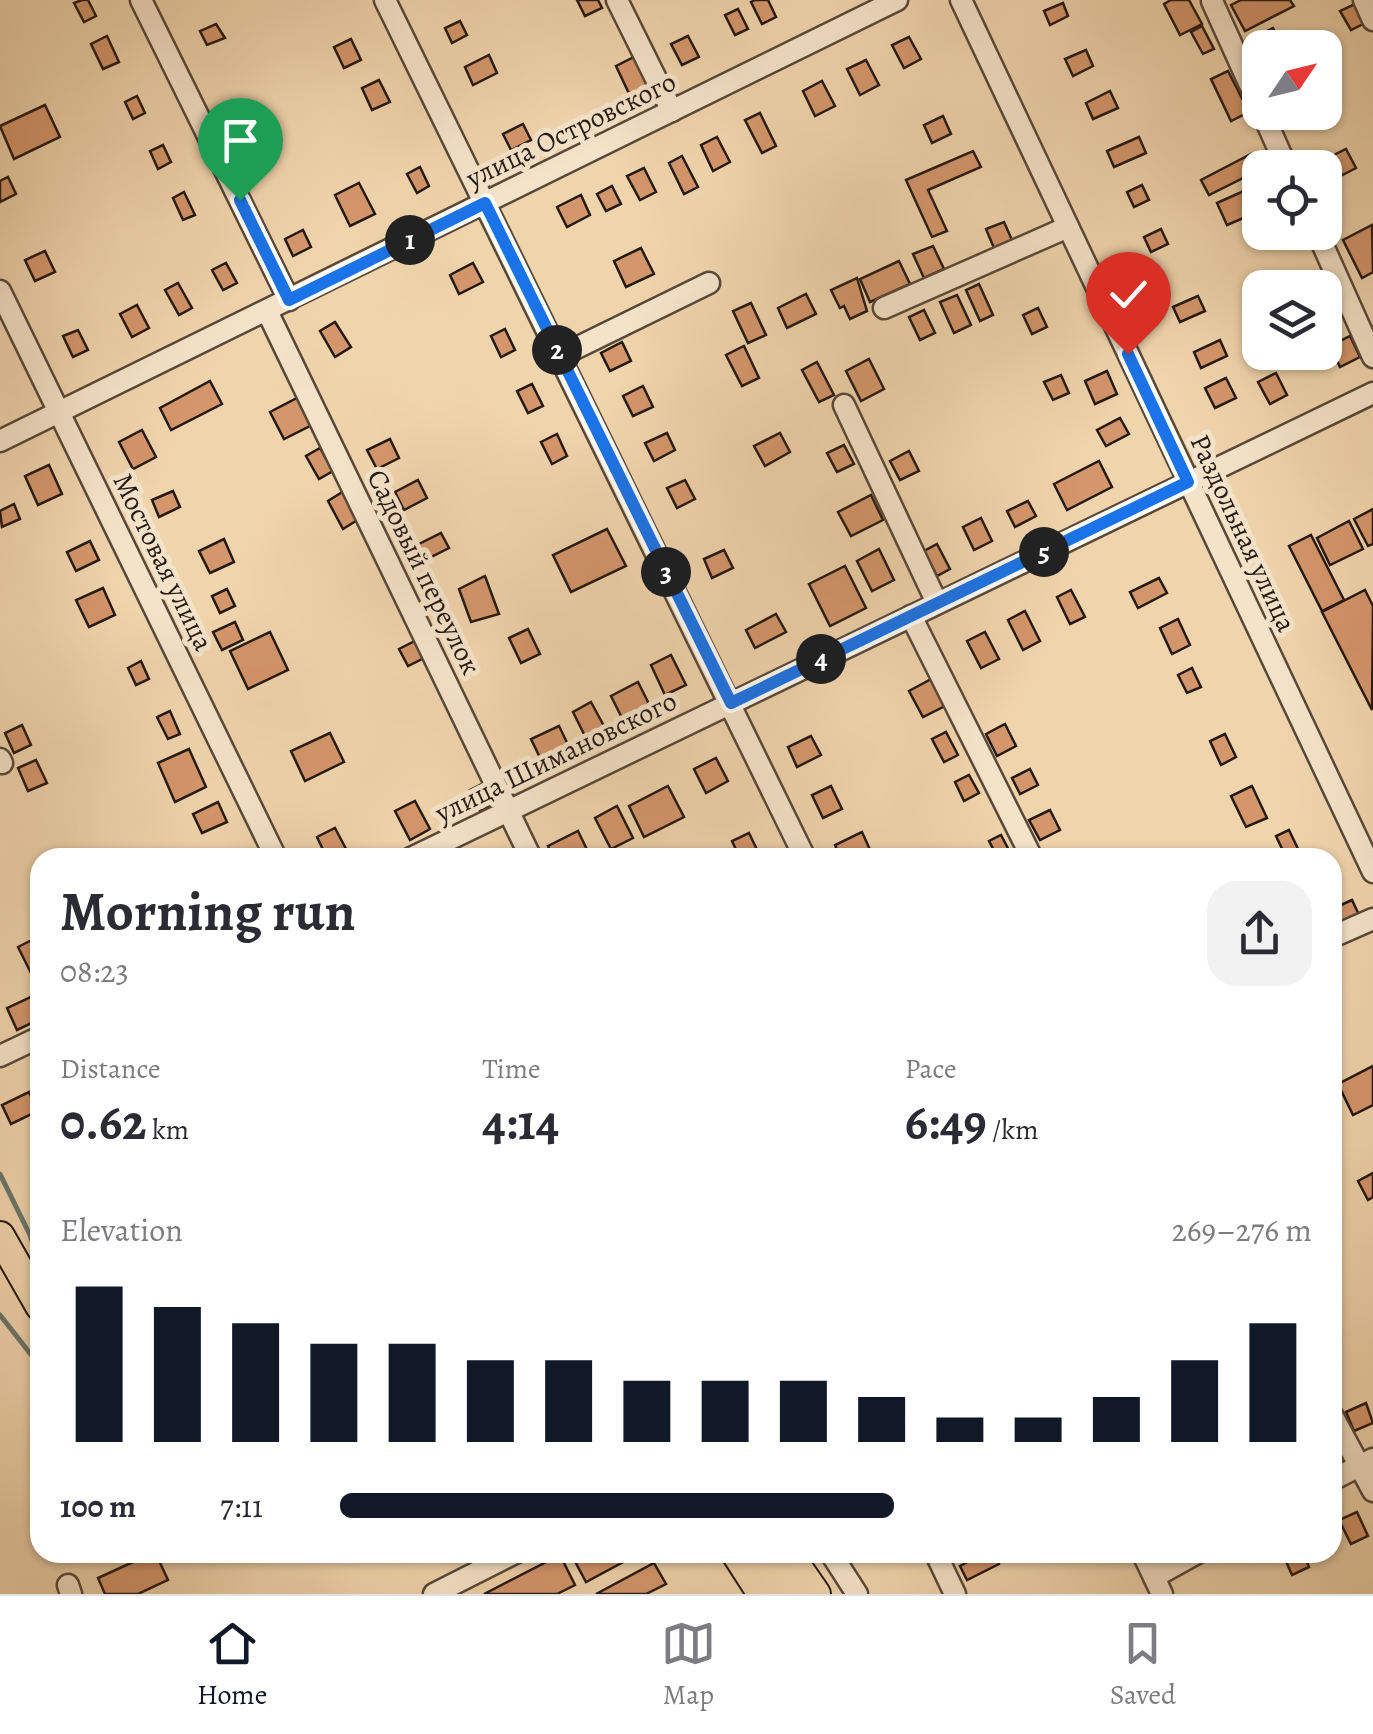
<!DOCTYPE html>
<meta charset="utf-8">
<style>
body{margin:0;font-family:Alegreya,serif;background:#f2f2f3;color:#2b2b33;height:100vh;display:flex;flex-direction:column;font-size:38px;white-space:nowrap}
*{box-sizing:border-box;margin:0}
p{font-size:32px;color:#7c7c81}
.icon{flex:none;width:55px;height:55px;fill:none;stroke:currentColor;stroke-width:2;stroke-linecap:round;stroke-linejoin:round}
.map{position:relative;flex:1;overflow:hidden}
.panel{position:absolute;left:30px;top:848px;width:1312px;height:715px;display:flex;flex-direction:column;background:#fff;border-radius:30px;box-shadow:0 2px 8px #0004}
.panel>*{flex:none}
.needle{width:65px;rotate:55deg}
.controls{position:absolute;left:1242px;top:30px;display:grid;gap:20px}
.controls a{display:grid;place-items:center;width:100px;height:100px;border-radius:20px;background:#fff;box-shadow:0 2px 8px #0004;font-size:50px}
.pin{position:absolute;display:grid;place-items:center;width:85px;height:85px;color:#fff;margin:-102px -42px;border-radius:50% 50% 50% 0;rotate:-45deg;box-shadow:0 0 10px #0007}
.pin .icon{rotate:45deg}
.km{position:absolute;width:50px;height:50px;margin:-25px;border-radius:50%;background:#222;color:#fff;font-size:28px;line-height:50px;text-align:center}
.round{display:grid;place-items:center;flex:none;width:105px;height:105px;border-radius:30px;background:#f2f2f3}
.head{display:flex;align-items:center;justify-content:space-between;height:170px;padding:0 30px}
h1{font-size:55px;font-weight:600;line-height:75px}
.stats{display:grid;grid-template-columns:repeat(3,1fr);gap:15px;height:170px;padding:10px 30px}
.stats div{display:grid;align-content:center}
.stats b{font-size:50px;font-weight:600}
.stats small{font-size:28px;font-weight:400}
.stats p{font-size:28px}
.chart{height:280px;padding:20px 30px}
.chart p{display:flex;justify-content:space-between}
.chart svg{width:100%;height:180px;margin-top:10px;stroke:#111827;stroke-width:6}
ul{padding:0 30px;list-style:none;font-size:32px}
li{display:grid;grid-template-columns:160px 120px 1fr;align-items:center;height:75px}
li i{height:25px;border-radius:12px;background:#111827}
.tab-bar{display:flex;justify-content:space-around;align-items:center;height:140px;border-top:2px solid #e1e1e2;background:#fff;font-size:28px;color:#7c7c81}
.tab-bar a{display:grid;justify-items:center;gap:5px}
.tab-bar .active{color:#111827}
.map>svg:first-child{display:block}
.lines{fill:none;stroke-linecap:round;stroke-linejoin:round}
.stream{stroke:#6b786e;stroke-width:5}
.building{fill:#d4966b;stroke:#251914;stroke-width:2.5}
.minor-casing{stroke:#58483a;stroke-width:25}
.major-casing{stroke:#251914;stroke-width:32}
.highway-casing{stroke:#251914;stroke-width:35}
.minor{stroke:#f5e3c9;stroke-width:20}
.major{stroke:#f0d4ac;stroke-width:28}
.highway{stroke:#f0d4ac;stroke-width:30}
.route-casing{stroke:#fff;stroke-width:20}
.route{stroke:#1a73e8;stroke-width:12}
.labels{text-anchor:middle;dominant-baseline:central;stroke-width:10;stroke-linejoin:round;paint-order:stroke}
.street-label{font-size:28px;fill:#251914;stroke:#f5e3c9}
</style>
<div class="map">
<svg width="1373" height="1594" viewBox="0 0 1373 1594">
<rect width="100%" height="100%" fill="#f0d4ac"/>
<filter id="stains"><feTurbulence type="fractalNoise" baseFrequency=".002" numOctaves="4"/><feColorMatrix values="0 0 0 0 .2 0 0 0 0 .09 0 0 0 0 .02 0 0 0 .5 -.17"/></filter>
<radialGradient id="worn" r=".72"><stop offset=".6" stop-color="#630" stop-opacity="0"/><stop offset="1" stop-color="#630" stop-opacity=".3"/></radialGradient>
<g class="lines">
<g class="stream">
<polyline points="0,1174 30,1235 40,1265"/>
<polyline points="0,1315 40,1366"/>
</g>
</g>
<g class="building">
<polygon points="82,0 88,0 96,16 84,22 74,3"/>
<polygon points="577,0 598,0 602,8 585,16"/>
<polygon points="755,0 768,0 776,17 762,24 751,2"/>
<polygon points="1171,0 1189,0 1202,24 1180,35 1164,4"/>
<polygon points="1241,0 1290,0 1294,6 1245,31 1231,5"/>
<polygon points="1063,3 1068,16 1050,25 1044,11"/>
<polygon points="1355,4 1365,23 1351,30 1340,11"/>
<polygon points="738,9 748,29 735,35 725,15"/>
<polygon points="460,21 467,35 452,43 445,28"/>
<polygon points="216,24 225,38 207,45 200,31"/>
<polygon points="1202,26 1214,49 1203,54 1191,32"/>
<polygon points="1273,28 1281,44 1260,48 1257,56 1249,41"/>
<polygon points="107,36 119,62 103,69 91,44"/>
<polygon points="688,36 699,57 682,65 671,44"/>
<polygon points="909,37 921,59 904,68 892,45"/>
<polygon points="351,39 361,60 344,68 334,47"/>
<polygon points="1086,50 1093,66 1073,76 1065,59"/>
<polygon points="489,55 497,73 473,85 465,67"/>
<polygon points="636,56 655,94 634,104 616,66"/>
<polygon points="866,60 879,85 860,95 847,69"/>
<polygon points="1228,71 1249,112 1231,121 1211,79"/>
<polygon points="379,80 390,102 372,110 362,88"/>
<polygon points="822,81 835,106 815,116 803,91"/>
<polygon points="1110,91 1118,108 1093,119 1086,103"/>
<polygon points="137,96 145,113 133,119 125,102"/>
<polygon points="45,105 60,137 14,159 0,126"/>
<polygon points="760,113 776,146 762,153 745,120"/>
<polygon points="943,116 951,134 932,143 924,125"/>
<polygon points="523,124 531,140 511,150 503,134"/>
<polygon points="254,126 261,142 242,150 235,134"/>
<polygon points="717,137 730,162 713,171 701,145"/>
<polygon points="1139,137 1146,153 1114,167 1107,151"/>
<polygon points="163,145 171,162 158,169 150,151"/>
<polygon points="1346,149 1356,168 1325,184 1325,168 1310,167"/>
<polygon points="973,151 981,167 928,190 947,231 932,237 906,180"/>
<polygon points="1251,154 1259,170 1209,195 1201,180"/>
<polygon points="682,156 698,187 684,194 669,163"/>
<polygon points="420,167 429,186 417,193 407,174"/>
<polygon points="644,168 656,192 640,200 627,176"/>
<polygon points="8,177 16,194 0,202 0,181"/>
<polygon points="359,183 375,214 350,226 335,195"/>
<polygon points="1142,185 1149,200 1134,207 1127,192"/>
<polygon points="612,186 621,204 606,211 597,194"/>
<polygon points="1255,186 1260,199 1260,211 1227,225 1217,203"/>
<polygon points="184,192 195,215 183,220 173,198"/>
<polygon points="581,195 590,215 567,227 557,207"/>
<polygon points="1004,222 1012,240 994,248 986,229"/>
<polygon points="1372,225 1373,272 1362,278 1343,240"/>
<polygon points="1161,229 1168,244 1151,252 1144,237"/>
<polygon points="303,230 311,247 293,256 285,239"/>
<polygon points="933,246 944,269 924,278 913,254"/>
<polygon points="641,248 654,274 626,287 614,261"/>
<polygon points="45,251 55,272 35,281 25,260"/>
<polygon points="899,261 910,284 870,302 860,279"/>
<polygon points="226,263 237,283 223,290 212,270"/>
<polygon points="473,263 483,282 459,294 450,275"/>
<polygon points="857,278 867,311 850,319 844,306 840,308 831,290"/>
<polygon points="178,283 192,308 179,315 165,290"/>
<polygon points="979,284 993,315 980,321 966,290"/>
<polygon points="806,294 816,314 787,328 778,308"/>
<polygon points="957,295 971,325 954,333 940,302"/>
<polygon points="1198,296 1205,311 1180,322 1173,307"/>
<polygon points="751,303 766,335 748,343 733,311"/>
<polygon points="137,305 149,328 132,337 120,314"/>
<polygon points="1038,308 1047,327 1032,334 1023,315"/>
<polygon points="924,310 935,333 920,340 909,317"/>
<polygon points="335,322 351,347 335,357 320,331"/>
<polygon points="505,329 515,350 501,357 491,336"/>
<polygon points="78,330 88,350 73,357 63,336"/>
<polygon points="1350,336 1360,357 1340,367 1330,346"/>
<polygon points="1220,340 1227,356 1201,368 1194,352"/>
<polygon points="622,342 631,361 610,371 601,353"/>
<polygon points="744,346 759,378 742,386 726,355"/>
<polygon points="869,359 884,389 861,401 846,371"/>
<polygon points="817,362 834,395 819,402 802,370"/>
<polygon points="1107,371 1117,394 1095,404 1085,381"/>
<polygon points="1276,373 1287,395 1270,404 1258,382"/>
<polygon points="1061,375 1069,393 1053,400 1044,382"/>
<polygon points="1226,378 1236,398 1215,408 1205,388"/>
<polygon points="210,381 222,404 171,430 160,408"/>
<polygon points="532,384 543,406 528,413 517,391"/>
<polygon points="643,386 653,407 633,416 623,396"/>
<polygon points="297,398 312,425 284,439 270,412"/>
<polygon points="1120,418 1129,434 1106,446 1097,430"/>
<polygon points="142,430 156,457 133,469 119,442"/>
<polygon points="667,433 675,450 654,461 645,443"/>
<polygon points="780,433 790,452 765,466 754,446"/>
<polygon points="557,434 567,456 552,464 541,442"/>
<polygon points="390,439 399,458 377,469 367,450"/>
<polygon points="844,445 854,464 837,472 827,453"/>
<polygon points="320,448 333,471 319,479 306,456"/>
<polygon points="909,451 919,471 900,480 890,461"/>
<polygon points="1099,461 1112,487 1067,510 1054,484"/>
<polygon points="49,465 62,494 38,505 25,476"/>
<polygon points="418,480 427,498 404,510 395,492"/>
<polygon points="685,480 695,499 677,508 667,488"/>
<polygon points="173,491 180,507 159,517 152,500"/>
<polygon points="344,491 359,519 343,529 328,501"/>
<polygon points="871,495 883,520 851,536 838,512"/>
<polygon points="1028,501 1036,516 1015,527 1007,511"/>
<polygon points="14,504 20,519 2,527 0,511"/>
<polygon points="1373,509 1373,544 1368,546 1354,519"/>
<polygon points="981,518 992,541 974,550 963,527"/>
<polygon points="1349,521 1363,549 1330,565 1317,538"/>
<polygon points="607,529 626,566 571,592 553,555"/>
<polygon points="441,533 449,548 425,560 417,545"/>
<polygon points="1311,535 1344,600 1322,611 1289,546"/>
<polygon points="224,539 234,562 210,573 199,551"/>
<polygon points="90,541 99,560 76,571 67,552"/>
<polygon points="937,544 950,569 937,576 924,551"/>
<polygon points="879,549 894,580 872,591 857,561"/>
<polygon points="724,550 733,568 712,578 704,559"/>
<polygon points="845,566 866,608 830,626 809,584"/>
<polygon points="485,576 499,614 471,622 459,589"/>
<polygon points="1159,578 1167,593 1138,608 1130,592"/>
<polygon points="103,588 115,615 89,627 76,600"/>
<polygon points="227,589 235,606 220,613 212,596"/>
<polygon points="1071,590 1085,617 1070,624 1057,597"/>
<polygon points="1365,590 1373,606 1372,710 1322,612"/>
<polygon points="1025,611 1040,641 1023,650 1008,620"/>
<polygon points="776,614 786,632 755,648 746,630"/>
<polygon points="1178,619 1190,645 1172,654 1160,628"/>
<polygon points="235,622 243,640 222,650 213,632"/>
<polygon points="528,629 540,654 521,663 509,638"/>
<polygon points="270,632 288,670 248,689 230,651"/>
<polygon points="985,632 999,659 981,668 967,641"/>
<polygon points="415,641 424,658 408,666 399,649"/>
<polygon points="671,655 686,685 665,695 651,665"/>
<polygon points="141,661 149,679 136,685 128,668"/>
<polygon points="1192,668 1201,687 1187,693 1178,675"/>
<polygon points="935,677 949,704 923,717 909,691"/>
<polygon points="638,682 650,706 623,720 611,696"/>
<polygon points="591,702 605,728 586,738 573,712"/>
<polygon points="170,711 180,734 168,739 157,717"/>
<polygon points="1005,724 1016,746 997,756 986,734"/>
<polygon points="22,725 31,745 14,753 5,733"/>
<polygon points="559,726 573,755 545,768 531,739"/>
<polygon points="946,732 958,755 944,762 932,739"/>
<polygon points="330,733 344,762 305,781 291,751"/>
<polygon points="1225,734 1236,757 1221,765 1210,741"/>
<polygon points="811,736 821,755 797,767 788,747"/>
<polygon points="189,749 206,787 175,802 158,763"/>
<polygon points="716,758 728,781 706,793 694,769"/>
<polygon points="36,760 47,783 28,791 18,768"/>
<polygon points="1030,769 1038,785 1020,794 1012,778"/>
<polygon points="969,775 979,793 964,801 955,782"/>
<polygon points="488,781 499,801 480,811 470,790"/>
<polygon points="668,786 684,817 644,837 629,806"/>
<polygon points="831,786 842,809 823,818 812,795"/>
<polygon points="1252,786 1267,818 1246,827 1231,796"/>
<polygon points="415,801 430,829 410,840 395,811"/>
<polygon points="218,802 227,822 202,833 193,814"/>
<polygon points="617,806 633,838 611,849 595,818"/>
<polygon points="1050,810 1060,830 1040,840 1029,820"/>
<polygon points="335,828 346,849 327,858 317,837"/>
<polygon points="1289,830 1299,851 1286,857 1276,836"/>
<polygon points="578,831 591,858 554,858 548,846"/>
<polygon points="862,832 871,852 860,858 841,858 835,845"/>
<polygon points="749,833 761,858 740,858 732,841"/>
<polygon points="1001,835 1013,858 998,858 989,841"/>
<polygon points="1352,900 1360,917 1340,927 1332,909"/>
<polygon points="40,936 40,974 33,977 18,947"/>
<polygon points="37,994 40,1019 17,1030 7,1008"/>
<polygon points="1373,1066 1373,1105 1353,1115 1338,1084"/>
<polygon points="29,1092 38,1111 11,1124 2,1105"/>
<polygon points="1373,1173 1373,1197 1368,1200 1358,1181"/>
<polygon points="1366,1403 1373,1423 1354,1431 1346,1412"/>
<polygon points="1357,1512 1368,1536 1351,1544 1339,1520"/>
<polygon points="155,1552 168,1580 138,1594 105,1594 98,1578"/>
<polygon points="570,1552 642,1552 586,1582"/>
<polygon points="986,1552 993,1552 999,1564 967,1580 960,1566"/>
<polygon points="1282,1552 1303,1552 1309,1567 1292,1575"/>
<polygon points="560,1555 575,1585 557,1594 484,1594"/>
<polygon points="654,1563 666,1584 646,1594 596,1594"/>
</g>
<g class="lines">
<defs>
<g id="minor">
<polyline points="141,0 289,300"/>
<polyline points="385,0 805,858"/>
<polyline points="617,0 672,111"/>
<polyline points="961,0 1373,872"/>
<polyline points="1364,0 1373,20"/>
<polyline points="1212,1 1260,107"/>
<polyline points="1262,112 1287,168"/>
<polyline points="1317,232 1373,357"/>
<polyline points="0,291 276,858"/>
<polyline points="884,308 1068,227"/>
<polyline points="267,311 531,858"/>
<polyline points="560,356 709,283"/>
<polyline points="844,405 937,603"/>
<polyline points="0,441 897,0"/>
<polyline points="911,616 1032,858"/>
<polyline points="0,759 2,763"/>
<polyline points="411,858 1373,393"/>
<polyline points="1332,937 1373,919"/>
<polyline points="0,1056 40,1037"/>
<polyline points="1332,1415 1373,1491"/>
<polyline points="1332,1480 1373,1459"/>
<polyline points="830,1552 857,1594"/>
<polyline points="935,1552 955,1594"/>
<polyline points="1142,1552 1162,1594"/>
<polyline points="1154,1577 1199,1552"/>
<polyline points="68,1585 71,1594"/>
<polyline points="434,1594 517,1552"/>
</g>
<g id="major">
<polyline points="0,1236 40,1306"/>
<polyline points="735,1552 762,1594"/>
<polyline points="787,1552 816,1594"/>
</g>
<polyline id="highway" points="756,1552 784,1594"/>
</defs>
<use href="#minor" class="minor-casing"/>
<use href="#major" class="major-casing"/>
<use href="#highway" class="highway-casing"/>
<use href="#minor" class="minor"/>
<use href="#major" class="major"/>
<use href="#highway" class="highway"/>
</g>
<g class="lines">
<defs>
<polyline id="route" points="240,200 289,300 485,203 731,703 1188,482 1128,354"/>
</defs>
<use href="#route" class="route-casing"/>
<use href="#route" class="route"/>
</g>
<g class="labels">
<g class="street-label">
<text transform="translate(571 130) rotate(-26)">улица Островского</text>
<text transform="translate(1243 533) rotate(65)">Раздольная улица</text>
<text transform="translate(163 562) rotate(64)">Мостовая улица</text>
<text transform="translate(424 572) rotate(64)">Садовый переулок</text>
<text transform="translate(556 757) rotate(-26)">улица Шимановского</text>
</g>
</g>
<rect width="100%" height="100%" filter="url(#stains)"/>
<rect width="100%" height="100%" fill="url(#worn)"/>
</svg>
<div class="controls">
<a><svg class="needle" viewBox="-14 -14 28 28"><path d="M0-13l5 13h-10z" fill="#e53935"/><path d="M0 13l5-13h-10z" fill="#7c7c81"/></svg></a>
<a><svg class="icon" aria-label="locate" viewBox="0 0 24 24"><circle cx="12" cy="12" r="6"/><path d="M12 2v4M12 18v4M2 12h4M18 12h4"/></svg></a>
<a><svg class="icon" aria-label="layers" viewBox="0 0 24 24"><path d="M12 4l9 5-9 5-9-5zM3 14l9 5 9-5"/></svg></a>
</div>
<div class="pin" style="left:240px;top:200px;background:#1e9e55"><svg class="icon" aria-label="arrive" viewBox="0 0 24 24"><path d="M6 21V4h12l-3 4 3 4H6"/></svg></div>
<div class="pin" style="left:1128px;top:354px;background:#d93025"><svg class="icon" aria-label="check" viewBox="0 0 24 24"><path d="M5 12l5 5 9-10"/></svg></div>
<b class="km" style="left:410px;top:240px">1</b>
<b class="km" style="left:557px;top:350px">2</b>
<b class="km" style="left:666px;top:572px">3</b>
<b class="km" style="left:821px;top:659px">4</b>
<b class="km" style="left:1044px;top:552px">5</b>
<section class="panel">
<div class="head"><div><h1>Morning run</h1><p>08:23</p></div><a class="round"><svg class="icon" aria-label="share" viewBox="0 0 24 24"><path d="M12 15V3M7 8l5-5 5 5M5 13v7h14v-7"/></svg></a></div>
<div class="stats">
<div><p>Distance</p><b>0.62<small> km</small></b></div>
<div><p>Time</p><b>4:14</b></div>
<div><p>Pace</p><b>6:49<small> /km</small></b></div>
</div>
<div class="chart"><p><span>Elevation</span>269–276 m</p>
<svg viewBox="0 0 160 44" preserveAspectRatio="none"><path d="M5 44V6M15 44V11M25 44V15M35 44V20M45 44V20M55 44V24M65 44V24M75 44V29M85 44V29M95 44V29M105 44V33M115 44V38M125 44V38M135 44V33M145 44V24M155 44V15"/></svg>
</div>
<ul>
<li><b>100 m</b>7:11<i style="width:57%"></i></li>
</ul>
</section>
</div>
<nav class="tab-bar">
<a class="active"><svg class="icon" aria-label="home" viewBox="0 0 24 24"><path d="M3 11l9-7 9 7M6 9v11h12V9"/></svg>Home</a>
<a><svg class="icon" aria-label="map" viewBox="0 0 24 24"><path d="M3 6l6-2 6 2 6-2v14l-6 2-6-2-6 2zM9 4v14M15 6v14"/></svg>Map</a>
<a><svg class="icon" aria-label="saved" viewBox="0 0 24 24"><path d="M7 4h10v16l-5-4-5 4z"/></svg>Saved</a>
</nav>
